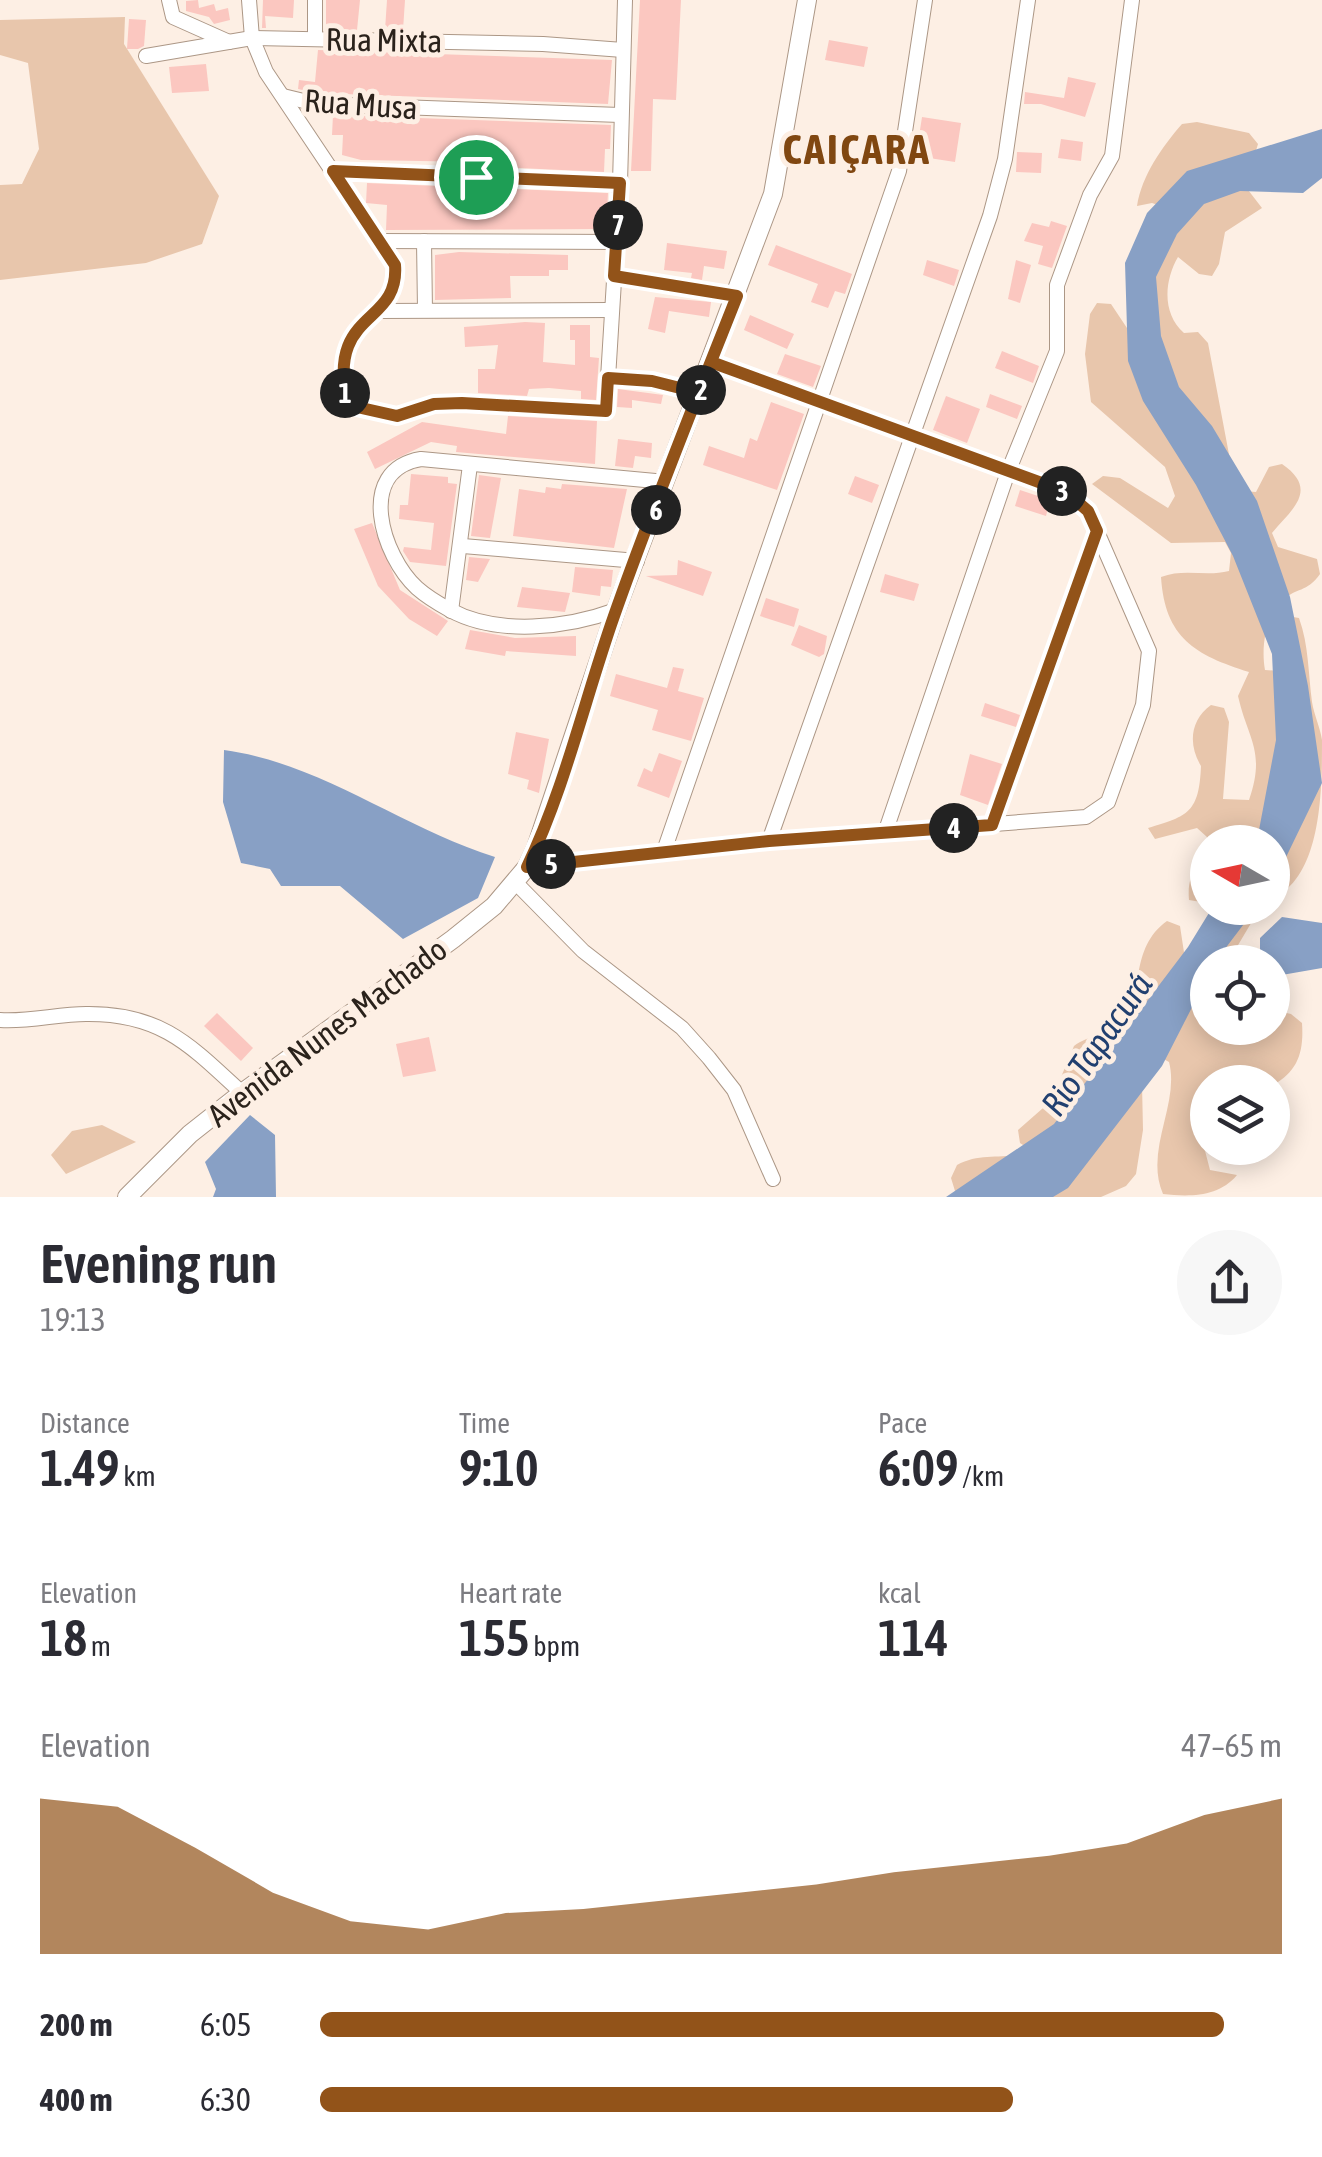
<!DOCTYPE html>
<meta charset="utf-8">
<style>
body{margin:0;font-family:"Asap Condensed",sans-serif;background:#f7f7f7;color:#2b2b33;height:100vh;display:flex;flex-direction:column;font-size:38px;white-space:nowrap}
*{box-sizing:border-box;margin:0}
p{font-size:32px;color:#7c7c81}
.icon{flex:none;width:55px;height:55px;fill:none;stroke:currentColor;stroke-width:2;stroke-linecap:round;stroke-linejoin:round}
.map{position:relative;height:1197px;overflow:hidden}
.side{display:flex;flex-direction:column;background:#fff;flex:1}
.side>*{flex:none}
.needle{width:65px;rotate:279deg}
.tools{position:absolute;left:1190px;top:825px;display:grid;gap:20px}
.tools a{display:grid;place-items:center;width:100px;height:100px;border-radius:50%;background:#fff;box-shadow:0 5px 25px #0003;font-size:50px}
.pin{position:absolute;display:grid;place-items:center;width:85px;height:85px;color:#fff;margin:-42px;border:5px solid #fff;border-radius:50%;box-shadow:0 2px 10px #0007}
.km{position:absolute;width:50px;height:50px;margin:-25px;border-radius:50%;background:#222;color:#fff;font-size:28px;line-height:50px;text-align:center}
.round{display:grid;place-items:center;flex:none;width:105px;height:105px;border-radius:52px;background:#f7f7f7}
.overview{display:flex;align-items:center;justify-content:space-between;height:170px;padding:0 40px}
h1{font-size:55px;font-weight:600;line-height:75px}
.figures{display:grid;grid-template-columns:repeat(3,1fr);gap:15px;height:170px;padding:10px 40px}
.figures div{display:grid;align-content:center}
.figures b{font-size:50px;font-weight:600}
.figures small{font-size:28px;font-weight:400}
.figures p{font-size:28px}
.chart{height:280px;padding:20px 40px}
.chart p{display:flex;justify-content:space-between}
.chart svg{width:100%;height:180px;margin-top:10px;fill:#925319;opacity:.7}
ul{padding:0 40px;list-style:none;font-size:32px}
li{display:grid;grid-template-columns:160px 120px 1fr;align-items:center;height:75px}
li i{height:25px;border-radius:12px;background:#925319}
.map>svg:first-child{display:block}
.green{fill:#e8c6ac}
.water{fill:#88a0c5}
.building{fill:#fbc7c0}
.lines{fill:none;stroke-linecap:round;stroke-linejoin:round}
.minor-casing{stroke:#ac9786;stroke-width:16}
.major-casing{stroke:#ac9786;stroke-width:20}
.minor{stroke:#fff;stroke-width:14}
.major{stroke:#fff;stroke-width:18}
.route-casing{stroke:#fff;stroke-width:20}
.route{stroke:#925319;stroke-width:12}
.labels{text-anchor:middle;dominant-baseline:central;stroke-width:10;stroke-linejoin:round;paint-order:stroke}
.street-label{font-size:32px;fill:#2a221b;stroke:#fdefe4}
.water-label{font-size:35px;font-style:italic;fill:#214070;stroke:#fdefe4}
.district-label{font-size:42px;font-weight:bold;letter-spacing:2.5px;fill:#804711;stroke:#fdefe4}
</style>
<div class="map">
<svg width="1322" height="1197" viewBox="0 0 1322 1197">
<rect width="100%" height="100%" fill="#fdefe4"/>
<g class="green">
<polygon points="125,17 124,44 219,196 202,244 146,263 0,280 0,185 22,184 39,149 28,63 0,55 0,20"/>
<path d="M 1197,122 L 1249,133 L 1258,144 L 1245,186 L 1262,208 L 1225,232 L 1219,264 L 1212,276 L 1199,274 L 1178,257 C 1164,281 1162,314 1184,333 L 1198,332 L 1208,343 L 1231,465 L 1243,491 L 1256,492 L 1269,467 L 1282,464 C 1320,490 1291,510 1272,533 L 1278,547 L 1317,559 L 1320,574 C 1307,593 1296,587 1282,601 C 1265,617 1261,648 1265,670 L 1279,671 L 1287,616 L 1299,618 C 1309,646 1308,673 1312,702 C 1314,715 1320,727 1322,740 C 1322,790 1322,876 1273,898 L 1272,842 L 1208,842 L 1207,903 L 1189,900 C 1186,868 1205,862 1207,837 L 1197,828 L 1155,839 L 1148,828 C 1189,816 1199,812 1201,766 C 1188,745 1190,720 1211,705 L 1224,708 L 1229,722 L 1223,799 L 1249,800 C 1266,751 1248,740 1238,696 L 1249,672 C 1195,655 1165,638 1161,577 C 1184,568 1206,577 1229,571 L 1231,553 L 1225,542 L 1171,543 L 1092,484 L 1103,476 L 1120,478 L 1168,508 L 1175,496 L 1165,467 L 1091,402 L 1085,354 L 1090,314 L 1097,303 L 1111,304 L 1127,328 L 1148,334 L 1164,207 L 1152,203 L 1137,206 C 1142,175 1162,147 1182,124 Z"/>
<path d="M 1215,908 L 1260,908 L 1228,962 L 1208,962 L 1208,1028 L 1272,1028 L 1273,1010 L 1291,1014 L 1302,1023 C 1304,1052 1298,1071 1273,1085 L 1208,1082 L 1203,1143 L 1210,1170 L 1237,1175 C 1219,1197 1190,1197 1163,1194 C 1144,1150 1180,1104 1169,1062 L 1158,1056 L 1142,1084 L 1143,1130 L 1136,1174 L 1126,1186 L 1101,1197 L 1012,1197 L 955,1191 L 951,1178 L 957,1165 C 982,1151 1005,1161 1032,1151 L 1020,1143 L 1018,1130 L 1051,1101 L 1074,1046 C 1088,1035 1112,1033 1124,1022 C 1144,1005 1127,949 1167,921 L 1180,926 L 1185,959 Z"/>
<polygon points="102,1125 136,1142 66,1174 51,1155 72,1131"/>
</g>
<g class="water">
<polygon points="1322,129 1322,178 1303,193 1240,191 1204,204 1177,234 1156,277 1161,336 1179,387 1212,426 1257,501 1290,597 1308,686 1322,783 1273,884 1272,842 1251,842 1259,830 1276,740 1272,654 1233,556 1196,485 1143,401 1128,361 1125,263 1147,213 1187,171"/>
<path d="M 224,750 C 321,763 402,828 495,857 L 478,898 L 403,939 L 340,886 L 281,886 L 270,869 L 241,863 L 223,802 Z"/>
<polygon points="1212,908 1256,908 1215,962 1208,962 1207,978 1162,1066 1068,1188 1053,1197 946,1197 1054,1124 1188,947"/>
<polygon points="1282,917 1322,923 1322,968 1276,976 1272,962 1260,962 1260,938"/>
<polygon points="250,1115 275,1135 276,1197 213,1197 216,1189 205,1162"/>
</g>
<g class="building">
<polygon points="198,0 199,8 214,4 216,11 228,8 230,20 214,24 209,17 186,11 186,1"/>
<polygon points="263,0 294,0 293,18 265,16 266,28 262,28"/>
<polygon points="326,0 360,0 357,30 326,29"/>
<polygon points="387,0 405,0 403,30 385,30"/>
<polygon points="640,0 681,0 676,100 653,99 651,171 631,171"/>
<polygon points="129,19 146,20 144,46 138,49 127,49"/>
<polygon points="829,40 868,47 864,67 825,60"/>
<polygon points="318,50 612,60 608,104 317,93 298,89 299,80 315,82"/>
<polygon points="206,64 209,91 172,93 169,67"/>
<polygon points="1068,77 1096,83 1085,117 1041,104 1024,104 1025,92 1064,98"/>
<polygon points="333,115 611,125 610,149 605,149 604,172 498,167 477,162 361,160 342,155 343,135 332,135"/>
<polygon points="922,117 961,123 955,162 916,156"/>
<polygon points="1061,139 1083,142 1081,161 1058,158"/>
<polygon points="1017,152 1042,153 1041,173 1016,172"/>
<polygon points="367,183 608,193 607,211 604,229 386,230 387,205 366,203"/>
<polygon points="1051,221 1067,226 1052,268 1038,264 1043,246 1024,241 1032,223 1049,227"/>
<polygon points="667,243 727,251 724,269 704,266 702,280 691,278 692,273 664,270"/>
<polygon points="776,245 852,274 845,294 835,291 828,308 811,302 818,284 768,265"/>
<polygon points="459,252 568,255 568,270 549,270 549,276 510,276 511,298 435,300 435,255"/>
<polygon points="927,260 959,270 954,286 923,275"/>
<polygon points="1016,260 1031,265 1020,303 1008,299"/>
<polygon points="655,297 711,302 709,317 669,311 665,333 648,329"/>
<polygon points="750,315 794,334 787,349 744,330"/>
<polygon points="525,322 545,323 543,362 575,365 575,340 570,340 570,325 590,325 590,357 599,358 596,400 581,399 581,391 549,388 529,389 527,396 478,393 478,369 495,369 498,345 465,347 464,327"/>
<polygon points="1002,351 1039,366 1033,383 995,368"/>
<polygon points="785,354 821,366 813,387 777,374"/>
<polygon points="618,389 663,395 661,404 632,400 632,408 617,407"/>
<polygon points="990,394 1022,406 1017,419 986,407"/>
<polygon points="946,396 980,409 967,443 933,430"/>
<polygon points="771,402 804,414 777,490 703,465 709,446 744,458 750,438 757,441"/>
<polygon points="508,416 597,421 595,464 456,452 457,446 431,442 375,469 367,452 422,422 506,434"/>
<polygon points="618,439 652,443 651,458 635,456 633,468 615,466"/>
<polygon points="411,474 448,477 448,483 457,484 446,566 410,562 403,551 404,547 431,550 434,523 399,519 400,505 408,505"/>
<polygon points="479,475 501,478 490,538 471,536"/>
<polygon points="855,476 879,485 872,503 848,494"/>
<polygon points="562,484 627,489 614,548 513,536 519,489 545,493 546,487 561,489"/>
<polygon points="1020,490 1050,500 1046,516 1015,506"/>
<polygon points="372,523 400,590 448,621 437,636 409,619 378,586 354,529"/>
<polygon points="469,557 490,559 478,582 466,580"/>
<polygon points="678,560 712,572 703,596 646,576 677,575"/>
<polygon points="575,567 613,570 611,587 601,586 600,596 572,592"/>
<polygon points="885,574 919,584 914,601 880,592"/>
<polygon points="522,587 570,593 565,612 517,607"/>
<polygon points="766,598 799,609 794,627 760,616"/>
<polygon points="799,625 827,636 824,654 819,657 791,645"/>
<polygon points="470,630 515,638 576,636 576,656 506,651 505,656 465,649"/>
<polygon points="673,667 684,669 678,691 704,698 691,741 652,730 658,710 610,696 616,674 667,688"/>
<polygon points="985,703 1020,715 1016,727 981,716"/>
<polygon points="516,732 549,739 539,793 527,789 529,780 508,774"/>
<polygon points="659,753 682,761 669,798 637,786 644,768 652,772"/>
<polygon points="970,754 1002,764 988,805 960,795"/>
<polygon points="217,1013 253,1048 241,1061 204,1026"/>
<polygon points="429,1037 436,1071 403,1077 396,1044"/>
</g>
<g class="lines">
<defs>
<g id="minor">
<polyline points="169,0 173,17 229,42"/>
<path d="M 249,0 L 252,38 L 266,72 L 395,265 C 400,327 325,309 348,405 L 397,416 L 434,404 L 462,403 L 606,411 L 620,183 L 625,0"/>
<polyline points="315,38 315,0"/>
<polyline points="146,56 252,38 543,44 623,50"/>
<polyline points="283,96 316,104 620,115"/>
<polyline points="333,171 620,183"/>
<polyline points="379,241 617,242"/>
<polyline points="424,241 425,310"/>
<polyline points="614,276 737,296"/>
<polyline points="378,311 610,310"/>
<polyline points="607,378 652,381 700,393"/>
<polyline points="463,546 637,561"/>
<path d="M 616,610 C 567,628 498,636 450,610 C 439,604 426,596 417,588 C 382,556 355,470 421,459 L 666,482"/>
<polyline points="451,611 470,465"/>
<polyline points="992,825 1097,531"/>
<polyline points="885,833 1008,472 1057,351 1057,285 1090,195 1112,156 1132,0"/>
<polyline points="769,841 990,216 1005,159 1028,0"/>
<polyline points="664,851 899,171 925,0"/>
<polyline points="527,867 769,841 1086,817 1108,802 1143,705 1149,651 1088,511 1066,492 711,361"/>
<polyline points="515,882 583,951 682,1028 709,1058 734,1090 773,1179"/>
<path d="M 0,1020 C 29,1022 58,1014 86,1014 C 161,1013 190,1045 242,1093"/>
</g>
<polyline id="major" points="127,1197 190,1134 242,1093 453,939 494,906 527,867 536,848 616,610 773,194 807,0"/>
</defs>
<use href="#minor" class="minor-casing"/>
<use href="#major" class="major-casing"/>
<use href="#minor" class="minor"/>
<use href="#major" class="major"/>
</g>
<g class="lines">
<defs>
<path id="route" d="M 476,177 L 333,171 L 395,265 C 400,327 325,309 348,405 L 397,416 L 434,404 L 462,403 L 606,411 L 608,378 L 652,381 L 700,393 L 711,362 L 1066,492 L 1088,511 L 1097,531 L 992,825 L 769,841 L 527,867 C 565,788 585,698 614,616 C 652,508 695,402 737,296 L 614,276 L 620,183 L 476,177"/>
</defs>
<use href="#route" class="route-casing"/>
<use href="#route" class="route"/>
</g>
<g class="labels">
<g class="street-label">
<text transform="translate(384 40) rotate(1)">Rua Mixta</text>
<text transform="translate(361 104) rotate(4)">Rua Musa</text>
<text transform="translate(327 1032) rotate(-37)">Avenida Nunes Machado</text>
</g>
<g class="water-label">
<text transform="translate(1096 1044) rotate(-55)">Rio Tapacurá</text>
</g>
<g class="district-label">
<text x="857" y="149">CAIÇARA</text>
</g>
</g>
</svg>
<div class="tools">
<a><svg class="needle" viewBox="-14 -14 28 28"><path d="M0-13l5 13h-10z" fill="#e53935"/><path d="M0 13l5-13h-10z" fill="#7c7c81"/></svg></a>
<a><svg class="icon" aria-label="locate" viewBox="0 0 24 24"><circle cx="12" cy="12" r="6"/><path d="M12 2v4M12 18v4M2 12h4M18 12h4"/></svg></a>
<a><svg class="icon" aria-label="layers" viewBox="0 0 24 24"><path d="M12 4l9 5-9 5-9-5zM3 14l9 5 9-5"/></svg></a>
</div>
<div class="pin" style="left:476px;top:177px;background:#1e9e55"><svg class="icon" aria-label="arrive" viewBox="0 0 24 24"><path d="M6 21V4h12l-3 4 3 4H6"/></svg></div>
<b class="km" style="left:345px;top:393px">1</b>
<b class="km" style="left:701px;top:390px">2</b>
<b class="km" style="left:1062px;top:491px">3</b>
<b class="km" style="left:954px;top:828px">4</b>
<b class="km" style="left:551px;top:864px">5</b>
<b class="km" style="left:656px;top:510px">6</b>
<b class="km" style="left:618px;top:225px">7</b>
</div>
<section class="side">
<div class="overview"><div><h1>Evening run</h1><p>19:13</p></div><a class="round"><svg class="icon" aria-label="share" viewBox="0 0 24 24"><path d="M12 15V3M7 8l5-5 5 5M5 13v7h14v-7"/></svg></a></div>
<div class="figures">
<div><p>Distance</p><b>1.49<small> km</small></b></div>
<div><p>Time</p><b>9:10</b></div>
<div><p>Pace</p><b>6:09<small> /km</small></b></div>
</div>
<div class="figures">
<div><p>Elevation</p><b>18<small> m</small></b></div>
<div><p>Heart rate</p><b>155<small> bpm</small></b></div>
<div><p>kcal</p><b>114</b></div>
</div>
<div class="chart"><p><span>Elevation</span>47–65 m</p>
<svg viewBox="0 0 160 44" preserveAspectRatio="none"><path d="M0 44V6L10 8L20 18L30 29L40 36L50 38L60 34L70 33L80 31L90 29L100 27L110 24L120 22L130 20L140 17L150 10L160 6V44z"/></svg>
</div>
<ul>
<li><b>200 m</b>6:05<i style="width:94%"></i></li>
<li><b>400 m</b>6:30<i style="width:72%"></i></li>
</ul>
</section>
